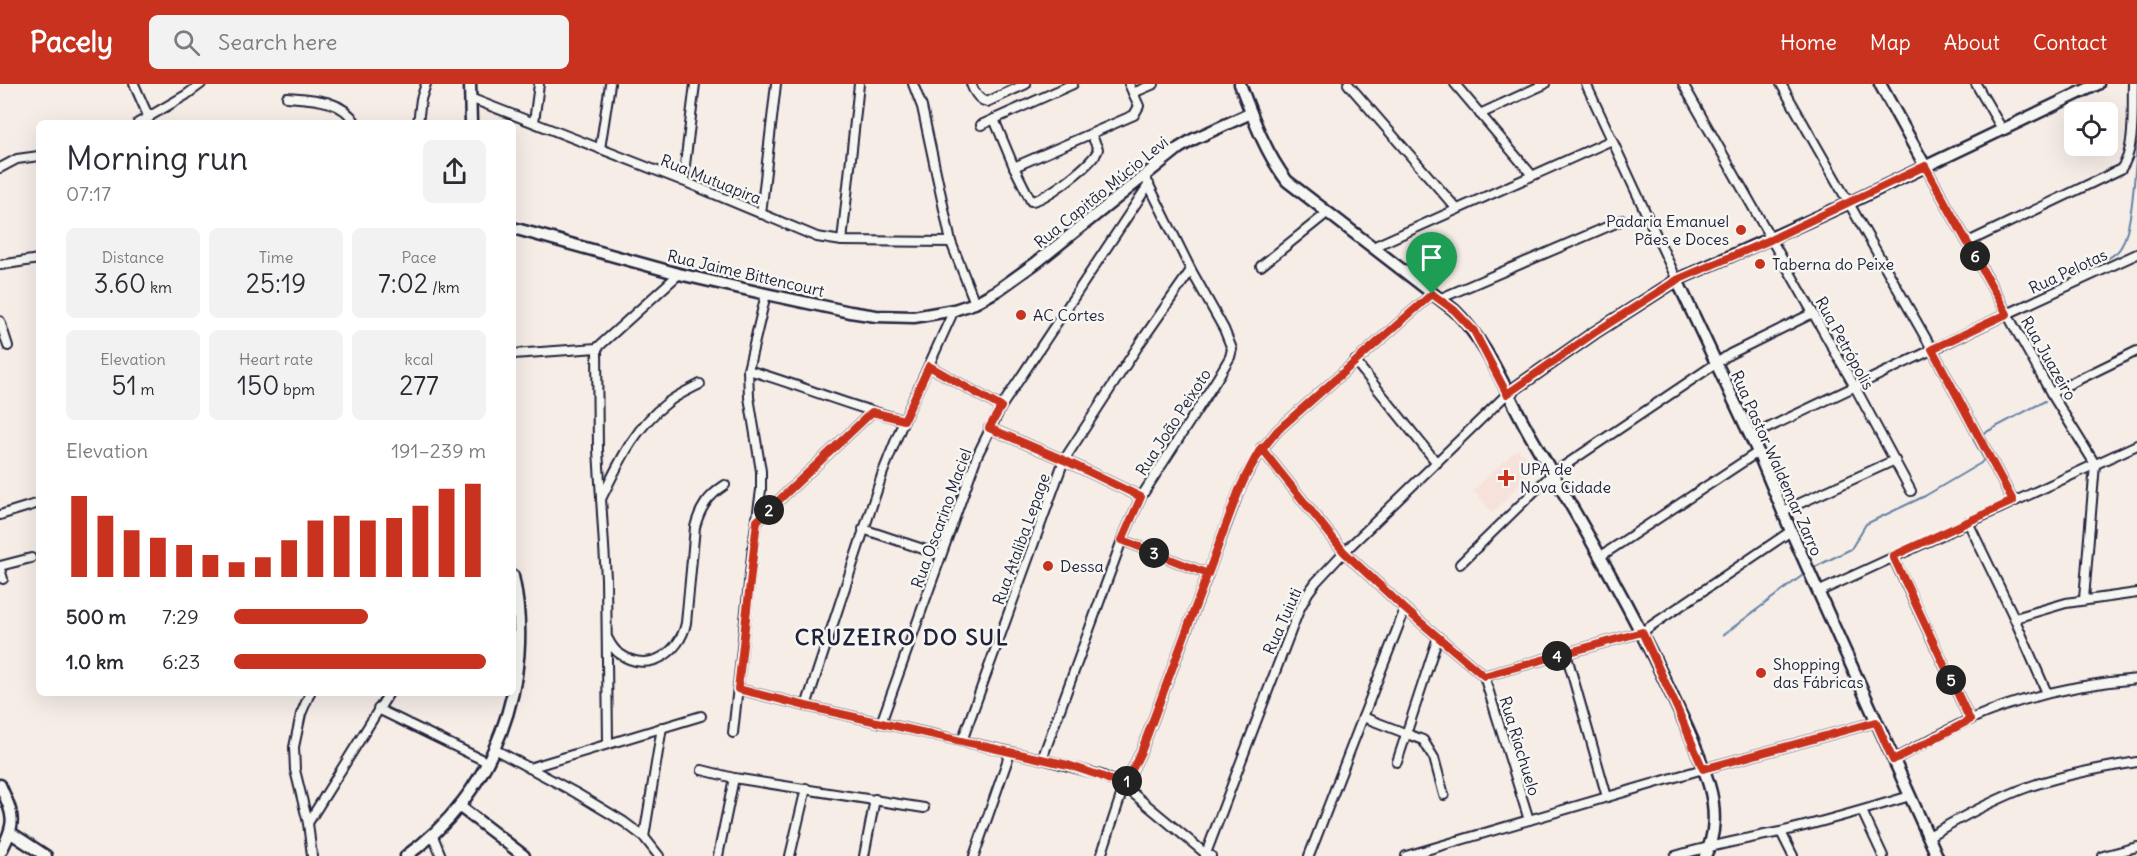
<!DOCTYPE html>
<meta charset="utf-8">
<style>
body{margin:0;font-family:Delius,sans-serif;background:#f2f2f3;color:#2b2b33;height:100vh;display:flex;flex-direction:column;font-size:22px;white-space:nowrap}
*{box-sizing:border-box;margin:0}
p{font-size:20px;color:#7c7c81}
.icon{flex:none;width:33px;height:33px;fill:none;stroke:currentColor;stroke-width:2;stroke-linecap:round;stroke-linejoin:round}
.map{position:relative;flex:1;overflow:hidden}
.sheet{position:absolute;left:36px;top:36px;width:480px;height:576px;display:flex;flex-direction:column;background:#fff;border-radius:9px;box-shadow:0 6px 24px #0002}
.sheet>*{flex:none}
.controls{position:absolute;left:2064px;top:18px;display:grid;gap:12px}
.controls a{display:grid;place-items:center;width:54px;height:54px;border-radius:9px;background:#fff;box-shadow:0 6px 24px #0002;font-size:30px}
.pin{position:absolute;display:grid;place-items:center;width:51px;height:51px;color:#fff;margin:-62px -26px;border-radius:50% 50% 50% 0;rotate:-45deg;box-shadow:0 0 6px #0007}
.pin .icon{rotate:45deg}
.km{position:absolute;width:30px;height:30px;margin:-15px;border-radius:50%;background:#222;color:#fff;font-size:16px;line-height:30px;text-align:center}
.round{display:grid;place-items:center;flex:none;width:63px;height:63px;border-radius:9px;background:#f2f2f3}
.headline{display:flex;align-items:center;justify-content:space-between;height:102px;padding:0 30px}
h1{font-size:33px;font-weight:600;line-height:45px}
.figures{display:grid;grid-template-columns:repeat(3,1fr);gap:9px;height:102px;padding:6px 30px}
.figures div{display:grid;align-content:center;border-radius:9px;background:#f2f2f3;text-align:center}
.figures b{font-size:26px;font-weight:600}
.figures small{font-size:16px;font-weight:400}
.figures p{font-size:16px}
.chart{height:168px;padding:12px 30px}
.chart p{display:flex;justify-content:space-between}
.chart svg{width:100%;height:108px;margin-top:6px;stroke:#c8321e;stroke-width:6}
ul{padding:0 30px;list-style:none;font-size:20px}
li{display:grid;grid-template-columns:96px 72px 1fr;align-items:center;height:45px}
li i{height:15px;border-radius:8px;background:#c8321e}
header{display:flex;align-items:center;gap:36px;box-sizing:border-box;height:84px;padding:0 30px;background:#c8321e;color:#fff}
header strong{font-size:28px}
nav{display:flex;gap:33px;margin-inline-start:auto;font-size:21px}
.search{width:420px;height:54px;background:#f2f2f3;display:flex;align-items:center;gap:15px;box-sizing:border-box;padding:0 21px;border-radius:9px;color:#7c7c81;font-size:22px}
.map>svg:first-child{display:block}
.built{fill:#f6e2da}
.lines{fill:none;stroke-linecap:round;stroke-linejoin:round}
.stream{stroke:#6382a5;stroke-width:2}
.street-casing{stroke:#22223b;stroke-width:12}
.secondary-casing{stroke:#22223b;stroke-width:15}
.street{stroke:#f6f6f2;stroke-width:8}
.secondary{stroke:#f6f6f2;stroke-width:10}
.route-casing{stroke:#fff;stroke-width:12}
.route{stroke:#c8321e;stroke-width:8}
.poi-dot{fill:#c8321e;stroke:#f6f6f2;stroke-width:2}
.labels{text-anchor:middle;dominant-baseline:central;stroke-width:5;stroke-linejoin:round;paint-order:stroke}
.street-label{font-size:16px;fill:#22223b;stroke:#f6f6f2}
.poi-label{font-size:16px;fill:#22223b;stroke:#f6f6f2;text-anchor:start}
.district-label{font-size:22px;font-weight:bold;letter-spacing:1.5px;fill:#22223b;stroke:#f6f6f2}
</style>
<header>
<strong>Pacely</strong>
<div class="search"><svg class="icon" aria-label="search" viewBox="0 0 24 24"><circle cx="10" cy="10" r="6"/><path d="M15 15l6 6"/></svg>Search here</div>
<nav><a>Home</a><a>Map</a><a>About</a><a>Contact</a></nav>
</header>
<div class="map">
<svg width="2137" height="772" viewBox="0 0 2137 772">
<rect width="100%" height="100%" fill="#f6ede7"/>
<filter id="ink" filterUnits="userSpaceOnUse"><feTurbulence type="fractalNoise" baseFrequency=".0167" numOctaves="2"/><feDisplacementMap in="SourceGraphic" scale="12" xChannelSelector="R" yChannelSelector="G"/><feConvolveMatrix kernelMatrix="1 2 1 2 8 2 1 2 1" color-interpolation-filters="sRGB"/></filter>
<g filter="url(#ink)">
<polygon class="built" points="1517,365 1537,381 1493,429 1473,407"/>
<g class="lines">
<g class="stream">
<path d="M 2076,191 C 2089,184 2106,178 2117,168 C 2133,154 2135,82 2137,59"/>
<polyline points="1811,485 1851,465 1866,440 1925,412 1981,379 1984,375 1973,355 2045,317"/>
<polyline points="1723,551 1807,488"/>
</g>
<defs>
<g id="street">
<polyline points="134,0 149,34"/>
<polyline points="913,0 922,23 951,158 975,219"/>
<path d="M 971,0 C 974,8 978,16 987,18 L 1026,0"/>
<polyline points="1348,0 1456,124"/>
<polyline points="1455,0 1531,90"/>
<polyline points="1586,0 1677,196"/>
<polyline points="1683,0 1855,303 1911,407"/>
<polyline points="1781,0 1932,265 2013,417"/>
<polyline points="1976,0 2002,45"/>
<polyline points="1133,9 1154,0"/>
<path d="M 287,13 C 313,15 341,15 356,39"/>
<polyline points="470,14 683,97 817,153 842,157 951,158"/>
<polyline points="1480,30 1545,0"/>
<path d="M 994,35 L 1014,83 L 1031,117 C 1044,117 1097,77 1098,65 L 1091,50"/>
<polyline points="534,38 539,0"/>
<polyline points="138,39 186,11 201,0"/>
<polyline points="418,39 421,15 426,0"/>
<polyline points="981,41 1073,0"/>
<polyline points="600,65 610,0"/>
<polyline points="1925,82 2051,309 2095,380 2084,515"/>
<polyline points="1014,83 1134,31 1139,22 1129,0"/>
<polyline points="0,84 17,75 39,72"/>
<polyline points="683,97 695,0"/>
<polyline points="761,130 776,0"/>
<polyline points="842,157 859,0"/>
<path d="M 1968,158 L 2121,85 C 2136,66 2132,24 2133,0"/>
<polyline points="1373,163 1612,56"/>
<polyline points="0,181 39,175"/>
<polyline points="1261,182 1327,129"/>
<polyline points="1439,215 1623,136"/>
<polyline points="0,237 8,262"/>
<polyline points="597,264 598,366 606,494 608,658"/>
<polyline points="513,270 597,264 679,190"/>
<polyline points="1355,277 1437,379"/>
<polyline points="929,282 1001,323"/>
<path d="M 748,286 C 800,301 850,323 904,336"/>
<polyline points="2051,309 2137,267"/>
<polyline points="989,344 1064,376 1141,413"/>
<polyline points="1751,352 2007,230 2137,170"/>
<polyline points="1261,364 1344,468 1405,525 1484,592 1529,736"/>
<path d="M 601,415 C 619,379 634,344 667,319 C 677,311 689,306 700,300"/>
<polyline points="1783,427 1895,376"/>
<polyline points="0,431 39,419"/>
<polyline points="757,437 872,328"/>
<polyline points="1968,438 2012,529 2047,609"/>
<polyline points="863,445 941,471"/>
<polyline points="1122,456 1208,490"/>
<polyline points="1601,472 1758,368"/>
<polyline points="1893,473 1970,636"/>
<polyline points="1460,480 1552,390 1730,270 1813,229"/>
<polyline points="0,482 31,474"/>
<polyline points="0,485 3,495"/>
<polyline points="1818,508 2137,361"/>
<polyline points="2015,534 2066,519 2137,509"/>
<path d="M 608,555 C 611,561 615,567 620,570 C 648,590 680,569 686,539 L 695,443 C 700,424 708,412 725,401"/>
<polyline points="1566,569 1607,713"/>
<polyline points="1484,592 1642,548 1791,447"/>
<polyline points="738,605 806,622 1042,675 1101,691 1124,702 1206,770 1211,772"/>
<polyline points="310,609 301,630 294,663 295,686 308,739 312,772"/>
<polyline points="806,622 883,388 904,336 954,226"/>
<polyline points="378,625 487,678"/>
<polyline points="1363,633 1423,656 1434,674 1444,711"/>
<polyline points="881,639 977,372 1001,323 1149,100"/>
<polyline points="733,649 753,462 761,406 761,387 749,313 748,286 766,210"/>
<polyline points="962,657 1064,376 1140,259 1191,186"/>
<polyline points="494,665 576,709 624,738 644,753 659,772"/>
<polyline points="1042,675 1122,456 1141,413 1217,295 1230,273 1232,265 1224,245 1191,186 1144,91"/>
<path d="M 1893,676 C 1919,662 1945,647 1971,635 C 2024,612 2080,600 2137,595"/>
<polyline points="1397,678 1438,553"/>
<polyline points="529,684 701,632"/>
<polyline points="702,686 734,694 924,724"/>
<polyline points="1862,727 1883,772"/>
<polyline points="308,739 389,609"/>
<polyline points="1781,748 1793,772"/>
<polyline points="433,752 441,772"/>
<path d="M 1929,752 C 1958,735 1988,719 2020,706 C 2055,692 2100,684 2137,678"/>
<polyline points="644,753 662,643"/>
<polyline points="718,772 734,694"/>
<polyline points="790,772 806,704"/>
<polyline points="864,772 875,715"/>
<polyline points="974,772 1010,669"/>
<path d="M 1101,772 L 1124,702 L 1141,668 L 1239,407 C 1249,383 1261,365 1278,346 L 1432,210"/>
<polyline points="1205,772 1267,609 1299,526 1308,509 1316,498 1344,468 1507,310"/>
<polyline points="1309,772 1405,525"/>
<polyline points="1406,772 1703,685 1876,638"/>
<path d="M 1675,772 C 1710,762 1744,755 1780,748 C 1823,738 1867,725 1910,712"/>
<polyline points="2103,772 2137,763"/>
</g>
<g id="secondary">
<polyline points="470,0 471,39"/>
<path d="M 1240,0 C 1253,34 1265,68 1287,97 L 1454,226 C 1488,259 1506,308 1529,349 C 1577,432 1626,514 1667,601 C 1682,633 1699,667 1709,701 C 1716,724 1716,751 1705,772"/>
<polyline points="1880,0 1925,82"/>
<polyline points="513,144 679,190 766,210 850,228 876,232 914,233 954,226 975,219 998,206 1037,178 1179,64 1194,55 1251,29"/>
<polyline points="1677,196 1758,368 1791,447 1937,772"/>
<polyline points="1507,310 1594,249 1677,196 1849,119 2098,0"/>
<path d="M 0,701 C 14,733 17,737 0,769"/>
<polyline points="459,722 524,772"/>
<polyline points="11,749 46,772"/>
<path d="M 406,772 C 494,711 536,596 513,492"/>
</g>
</defs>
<use href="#street" class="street-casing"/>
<use href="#secondary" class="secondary-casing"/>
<use href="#street" class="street"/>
<use href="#secondary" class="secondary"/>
</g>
</g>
<g class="lines" filter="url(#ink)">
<defs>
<path id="route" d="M 1432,210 L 1278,346 C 1261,365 1249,383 1239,406 L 1141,668 L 1124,702 L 1101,692 L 1068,681 L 806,622 L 738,605 L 757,437 L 872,328 L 904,336 L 929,282 L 1001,323 L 989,344 L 1064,376 L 1141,413 L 1122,456 L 1208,490 C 1224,448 1237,403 1261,364 L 1344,468 L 1405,525 L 1484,592 L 1642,548 L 1677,624 L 1703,685 L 1876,638 L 1893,676 L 1970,636 L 1893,472 L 2013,417 L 1932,265 L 2007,230 L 1925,82 L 1770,156 L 1677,196 L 1594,249 L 1507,310 L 1474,247 L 1454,226 L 1432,210"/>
</defs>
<use href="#route" class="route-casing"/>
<use href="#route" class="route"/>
</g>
<g class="poi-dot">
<circle cx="1741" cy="146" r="6"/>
<circle cx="1760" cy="180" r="6"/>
<circle cx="1021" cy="231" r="6"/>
<path d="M1503 385h6v6h6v6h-6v6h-6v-6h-6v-6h6z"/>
<circle cx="1048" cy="482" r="6"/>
<circle cx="1761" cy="589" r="6"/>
</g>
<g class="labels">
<g class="street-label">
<text transform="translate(711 95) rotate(22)">Rua Mutuapira</text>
<text transform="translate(1101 108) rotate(-39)">Rua Capitão Múcio Levi</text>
<text transform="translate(2068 187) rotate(-25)">Rua Pelotas</text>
<text transform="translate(746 189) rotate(13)">Rua Jaime Bittencourt</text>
<text transform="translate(1845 259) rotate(61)">Rua Petrópolis</text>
<text transform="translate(2049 274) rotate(60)">Rua Juazeiro</text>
<text transform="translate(1173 338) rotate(-57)">Rua João Peixoto</text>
<text transform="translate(1777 379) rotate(66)">Rua Pastor Waldemar Zarro</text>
<text transform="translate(941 434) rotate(-70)">Rua Oscarino Maciel</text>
<text transform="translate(1021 455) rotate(-70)">Rua Ataliba Lepage</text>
<text transform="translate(1282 537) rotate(-66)">Rua Tuiuti</text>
<text transform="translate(1520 662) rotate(73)">Rua Riachuelo</text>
</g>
<g class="poi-label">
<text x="1729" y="137" text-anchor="end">Padaria Emanuel<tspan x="1729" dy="18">Pães e Doces</tspan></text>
<text x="1772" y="180">Taberna do Peixe</text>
<text x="1033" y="231">AC Cortes</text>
<text x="1520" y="385">UPA de<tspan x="1520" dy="18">Nova Cidade</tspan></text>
<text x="1060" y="482">Dessa</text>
<text x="1773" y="580">Shopping<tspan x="1773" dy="18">das Fábricas</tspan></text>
</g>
<g class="district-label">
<text x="902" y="553">CRUZEIRO DO SUL</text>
</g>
</g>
</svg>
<div class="controls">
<a><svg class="icon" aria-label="locate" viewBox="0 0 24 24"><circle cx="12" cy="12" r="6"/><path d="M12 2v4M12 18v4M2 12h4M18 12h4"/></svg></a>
</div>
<div class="pin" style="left:1432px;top:210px;background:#1e9e55"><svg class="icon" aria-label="arrive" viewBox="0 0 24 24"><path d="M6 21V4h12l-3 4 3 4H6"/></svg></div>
<b class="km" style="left:1127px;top:697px">1</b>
<b class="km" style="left:769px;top:426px">2</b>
<b class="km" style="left:1154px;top:469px">3</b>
<b class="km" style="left:1557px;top:572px">4</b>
<b class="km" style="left:1951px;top:596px">5</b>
<b class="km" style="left:1975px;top:172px">6</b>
<section class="sheet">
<div class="headline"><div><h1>Morning run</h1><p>07:17</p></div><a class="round"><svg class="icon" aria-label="share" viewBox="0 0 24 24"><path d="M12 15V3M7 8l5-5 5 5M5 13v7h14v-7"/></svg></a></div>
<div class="figures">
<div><p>Distance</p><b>3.60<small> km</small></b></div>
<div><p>Time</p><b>25:19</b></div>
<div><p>Pace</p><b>7:02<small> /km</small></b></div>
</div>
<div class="figures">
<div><p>Elevation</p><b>51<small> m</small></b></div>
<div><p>Heart rate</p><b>150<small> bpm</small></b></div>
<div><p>kcal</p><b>277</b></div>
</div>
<div class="chart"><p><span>Elevation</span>191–239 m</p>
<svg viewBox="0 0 160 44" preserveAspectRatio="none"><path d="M5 44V11M15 44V19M25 44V25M35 44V28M45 44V31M55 44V35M65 44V38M75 44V36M85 44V29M95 44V21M105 44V19M115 44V21M125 44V20M135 44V15M145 44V8M155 44V6"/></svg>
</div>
<ul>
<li><b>500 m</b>7:29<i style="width:53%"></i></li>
<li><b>1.0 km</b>6:23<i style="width:100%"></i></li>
</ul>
</section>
</div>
